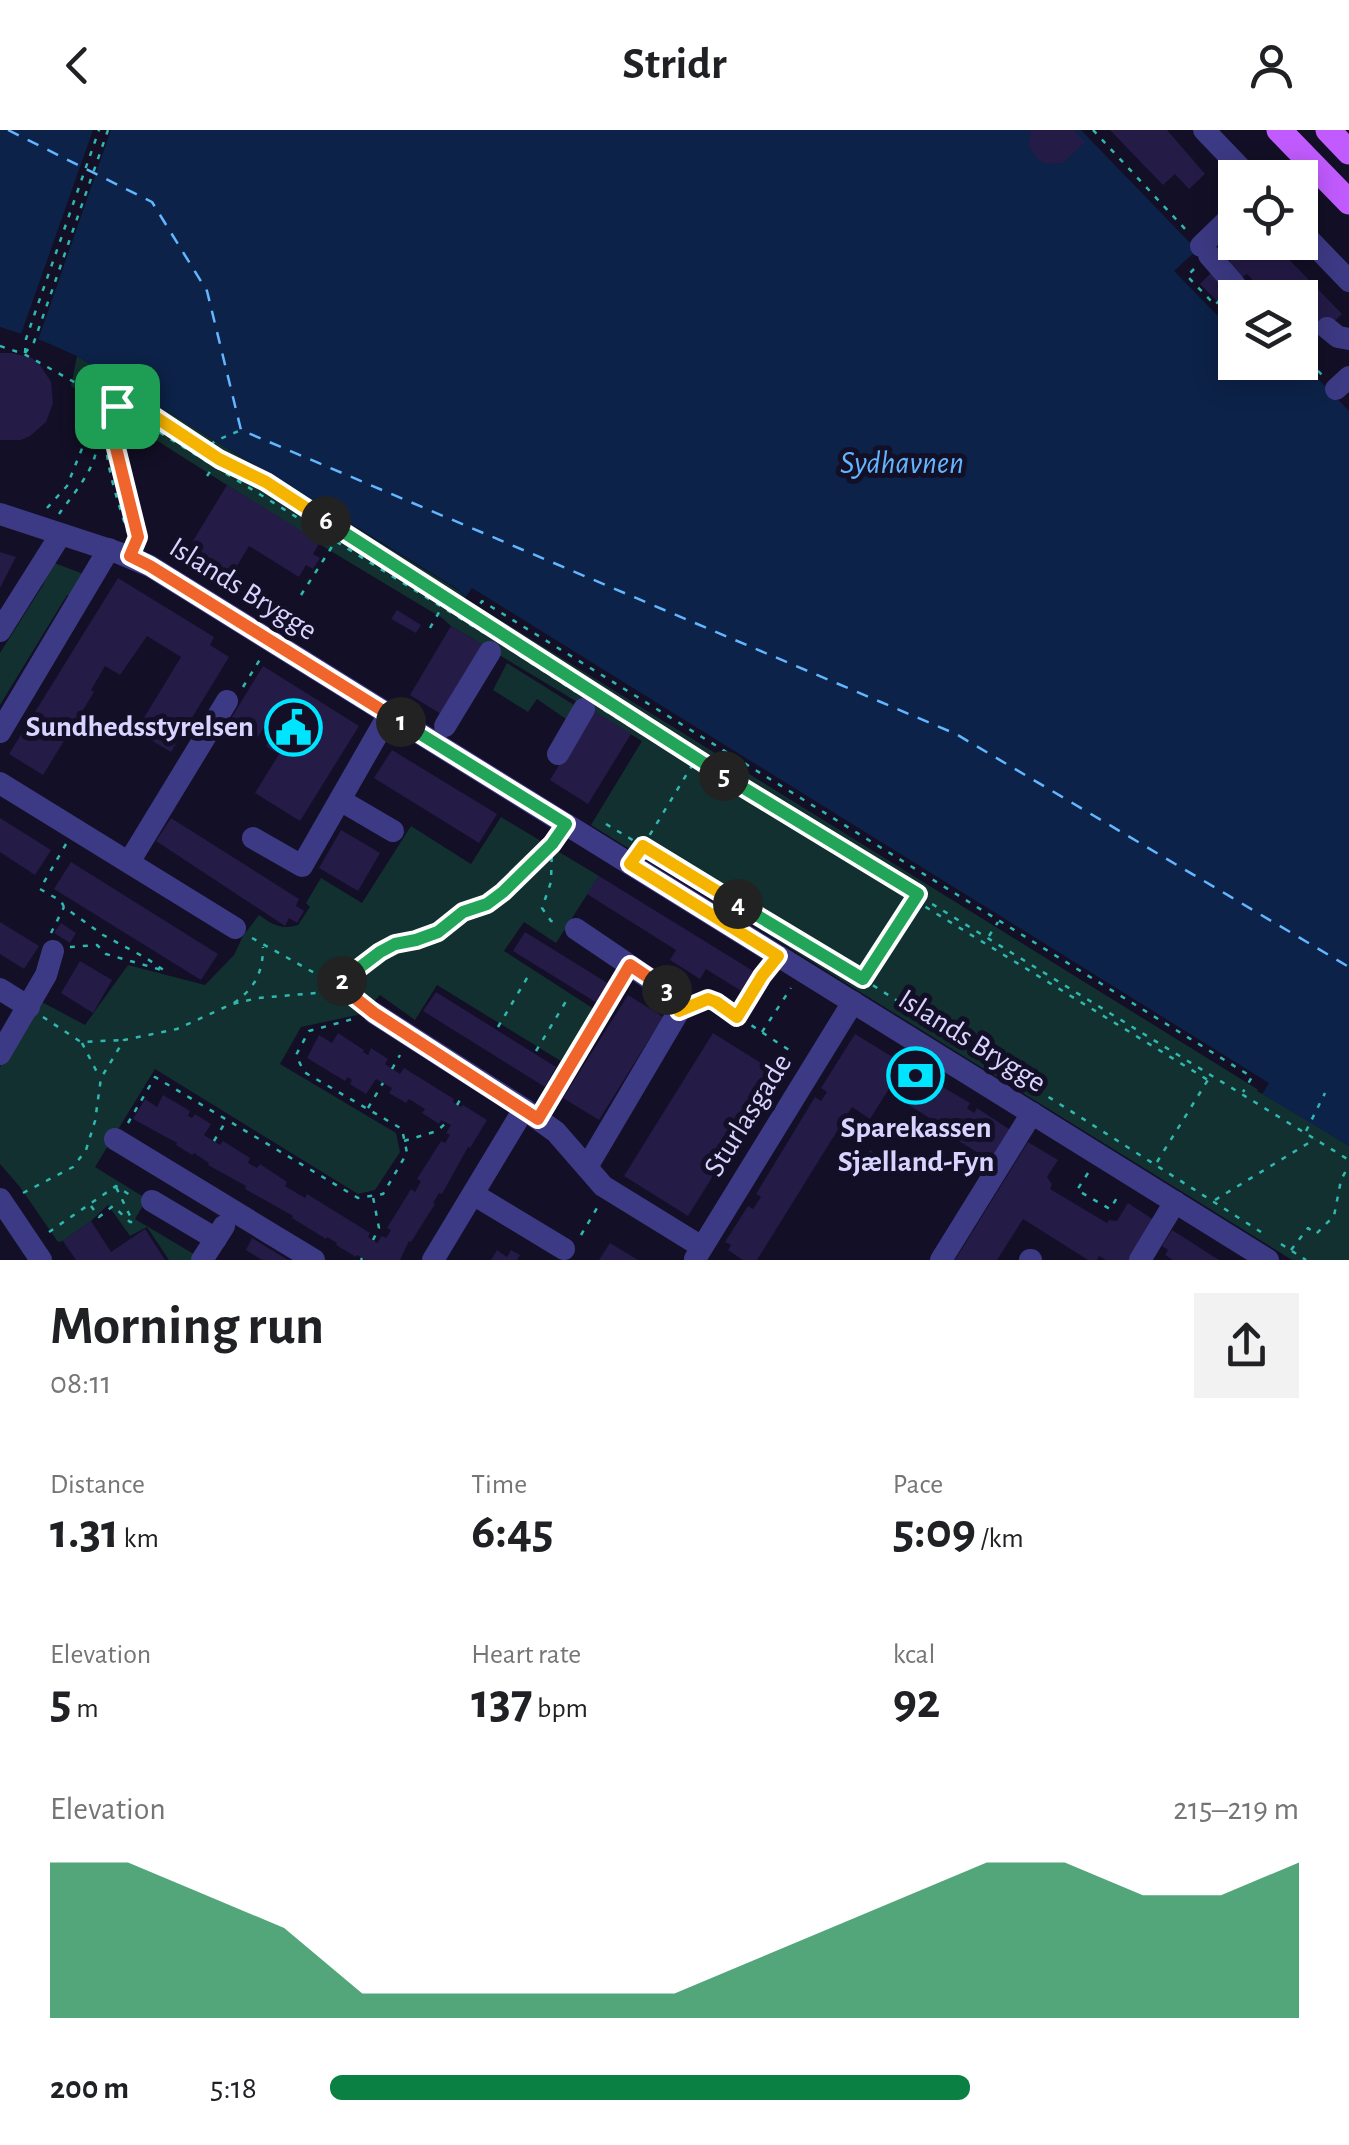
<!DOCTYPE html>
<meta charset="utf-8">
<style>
body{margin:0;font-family:"Alegreya Sans",sans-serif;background:#f2f2f2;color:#202124;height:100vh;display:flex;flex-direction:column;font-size:38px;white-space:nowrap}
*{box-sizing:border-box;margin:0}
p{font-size:32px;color:#757577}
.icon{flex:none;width:55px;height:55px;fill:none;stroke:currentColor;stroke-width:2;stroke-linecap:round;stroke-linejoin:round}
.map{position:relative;height:1130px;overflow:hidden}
.panel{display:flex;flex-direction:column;background:#fff;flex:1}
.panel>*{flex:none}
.buttons{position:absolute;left:1218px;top:30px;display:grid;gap:20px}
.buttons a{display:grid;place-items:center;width:100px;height:100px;border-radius:0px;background:#fff;box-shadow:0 5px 25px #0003;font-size:50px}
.pin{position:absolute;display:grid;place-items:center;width:85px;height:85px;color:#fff;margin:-42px;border-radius:20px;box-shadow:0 5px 15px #0006}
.km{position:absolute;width:50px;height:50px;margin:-25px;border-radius:50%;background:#222;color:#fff;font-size:28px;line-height:50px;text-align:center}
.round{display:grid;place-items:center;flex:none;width:105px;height:105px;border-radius:0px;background:#f2f2f2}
.head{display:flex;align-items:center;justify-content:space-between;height:170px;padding:0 50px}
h1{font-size:55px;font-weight:700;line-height:75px}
.figures{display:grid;grid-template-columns:repeat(3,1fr);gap:15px;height:170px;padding:10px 50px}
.figures div{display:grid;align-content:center}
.figures b{font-size:50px;font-weight:700}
.figures small{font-size:28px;font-weight:400}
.figures p{font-size:28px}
.chart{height:280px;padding:20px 50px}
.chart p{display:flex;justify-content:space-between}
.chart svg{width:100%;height:180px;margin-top:10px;fill:#0b8043;opacity:.7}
ul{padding:0 50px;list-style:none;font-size:32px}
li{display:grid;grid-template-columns:160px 120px 1fr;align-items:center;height:75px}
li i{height:25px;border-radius:12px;background:#0b8043}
header{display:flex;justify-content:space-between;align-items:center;height:130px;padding:0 50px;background:#fff;font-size:45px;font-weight:700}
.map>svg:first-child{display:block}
.green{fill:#12302f}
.water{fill:#0c2248}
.pier{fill:#130f26}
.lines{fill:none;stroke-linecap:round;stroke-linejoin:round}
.ferry{stroke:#62b6ff;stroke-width:2.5;stroke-dasharray:12 10;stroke-linecap:butt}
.building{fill:#241b47}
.path{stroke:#2fb8b0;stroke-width:2.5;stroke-dasharray:5 8;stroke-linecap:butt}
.minor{stroke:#3d3a85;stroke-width:22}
.major{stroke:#c25bff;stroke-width:25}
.split-1-casing{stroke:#fff;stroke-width:20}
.split-2-casing{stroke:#fff;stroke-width:20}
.split-3-casing{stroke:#fff;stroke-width:20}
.split-4-casing{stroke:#fff;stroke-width:20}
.split-5-casing{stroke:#fff;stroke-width:20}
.split-6-casing{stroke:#fff;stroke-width:20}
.split-7-casing{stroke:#fff;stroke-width:20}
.split-1{stroke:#f0652b;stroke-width:12}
.split-2{stroke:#22a559;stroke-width:12}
.split-3{stroke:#f0652b;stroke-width:12}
.split-4{stroke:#f5b400;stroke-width:12}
.split-5{stroke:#22a559;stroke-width:12}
.split-6{stroke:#22a559;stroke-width:12}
.split-7{stroke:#f5b400;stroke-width:12}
.labels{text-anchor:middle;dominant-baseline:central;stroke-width:10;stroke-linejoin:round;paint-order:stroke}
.street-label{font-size:30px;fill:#d9d4ff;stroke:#130f26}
.poi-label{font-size:30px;font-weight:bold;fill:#d9d4ff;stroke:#130f26;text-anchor:end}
.water-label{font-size:32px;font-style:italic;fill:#62b6ff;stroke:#130f26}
</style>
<header><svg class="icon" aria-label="back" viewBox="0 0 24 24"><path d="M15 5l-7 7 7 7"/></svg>Stridr<svg class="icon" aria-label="person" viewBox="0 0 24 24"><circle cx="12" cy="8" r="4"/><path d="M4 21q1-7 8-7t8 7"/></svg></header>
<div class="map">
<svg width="1349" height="1130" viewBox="0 0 1349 1130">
<rect width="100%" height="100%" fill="#130f26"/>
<g class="green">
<polygon points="77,226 459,461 465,468 1349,1016 1349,1130 1292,1130 591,695 642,611 451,496 442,488 334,423 71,256"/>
<polygon points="52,432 86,445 73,466 67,465 0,575 0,523 43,455"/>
<polygon points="507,533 574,575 566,589 537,569 528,582 493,560"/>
<path d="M 501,687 L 599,746 L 556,813 L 524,792 L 504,821 L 597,881 L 564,933 L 437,855 L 415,890 L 380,865 L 362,884 L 301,897 L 280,934 L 396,1003 L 400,1022 L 375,1060 L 358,1064 L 155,939 L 95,1037 L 147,1069 L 135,1089 L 197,1126 L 195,1130 L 169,1130 L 147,1097 L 130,1106 L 108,1075 L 91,1091 L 63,1111 L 58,1112 L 20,1057 L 0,1034 L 0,937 L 42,872 L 85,895 L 128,835 L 205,855 L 234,825 L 243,806 L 259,785 C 273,795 281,800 298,795 L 310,777 L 306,773 L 321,748 L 362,773 L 411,696 L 471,734 Z"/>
</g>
<polygon class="water" points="0,0 1081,0 1197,120 1174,141 1217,185 1235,171 1235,232 1300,232 1300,230 1349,281 1349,1016 1262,964 1268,954 472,459 465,468 459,460 77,226 43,211 0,197"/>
<g class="pier">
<polygon points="93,0 111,0 37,213 20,207"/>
<polygon points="472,458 1269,953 1262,964 1257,961 1262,955 474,465 470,471 465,468"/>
</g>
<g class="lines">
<polyline class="ferry" points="8,0 152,72 207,161 241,300 956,604 1349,837"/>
</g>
<g class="building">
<polygon points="1031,0 1073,0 1085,12 1063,33 1047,34 1040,31 1031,20 1029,13"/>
<polygon points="1110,0 1167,0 1205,44 1189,59 1175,44 1163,55"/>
<polygon points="1235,97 1235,112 1272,112 1342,184 1311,214 1300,202 1300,168 1269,168 1247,144 1242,147 1245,150 1220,174 1200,154 1225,129 1228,133 1232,129 1218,114"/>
<polygon points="0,223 12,223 32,228 40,235 51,252 53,273 46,292 30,306 21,310 0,310"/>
<polygon points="227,355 320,412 313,424 320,428 313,439 306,435 299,447 249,416 228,451 185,424"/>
<polygon points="0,422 16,427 0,458"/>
<polygon points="118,448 214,507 210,515 229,527 171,622 136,601 181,527 147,506 120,545 105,536 91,560 94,562 43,645 9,624"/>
<polygon points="397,480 421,495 416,503 391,489"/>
<polygon points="451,496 486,517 444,586 410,565"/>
<polygon points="263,536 359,596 300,691 255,663 281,621 277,619 275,622 266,616 280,592 271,586 258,607 230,590"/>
<polygon points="593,580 631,604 588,674 550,650"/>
<polygon points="392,620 497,684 479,713 374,648"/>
<polygon points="0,688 51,720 35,745 0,722"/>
<polygon points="171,688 299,769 296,776 304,781 297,793 289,788 285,796 156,711"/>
<polygon points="341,700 380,723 358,761 319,738"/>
<polygon points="71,732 218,824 201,850 54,759"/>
<polygon points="599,746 758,844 746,864 706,839 700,849 670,830 676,820 587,764"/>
<polygon points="0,792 39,816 24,839 0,824"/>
<polygon points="61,793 76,803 70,813 54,803"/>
<polygon points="525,802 609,854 597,873 513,821"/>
<polygon points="80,831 112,850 93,883 61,863"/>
<polygon points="436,862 556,937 545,957 423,881"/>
<polygon points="628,865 663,887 599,990 563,968"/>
<polygon points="338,903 364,920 363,922 368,925 371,918 388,929 385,934 400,944 404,938 454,969 453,972 461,977 463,975 487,990 470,1018 468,1017 442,1064 439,1063 433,1073 435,1074 411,1112 409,1111 400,1130 365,1130 357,1125 356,1127 336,1115 337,1113 327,1107 326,1109 292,1088 293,1086 245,1059 246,1056 208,1035 209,1033 194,1023 192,1025 176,1015 177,1013 133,989 145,969 157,977 163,965 190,981 188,986 192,988 195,984 211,994 204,1005 220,1015 223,1011 250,1028 248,1033 257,1038 260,1034 287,1052 285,1056 305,1068 307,1064 370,1103 368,1107 377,1113 382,1106 386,1108 391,1100 387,1098 411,1059 415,1062 421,1051 417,1049 441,1011 445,1013 450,1005 446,1003 451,995 441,990 439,994 422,983 425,979 409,969 406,973 389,963 392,958 376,949 366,964 350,954 352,950 348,947 345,951 307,928 319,905 332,913"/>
<polygon points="713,903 777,943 688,1086 624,1046"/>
<polygon points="855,904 904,934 901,940 907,943 910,938 970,973 967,978 974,983 977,978 1015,1003 990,1030 937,998 939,994 893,965 896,960 890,957 870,989 852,977 757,1130 743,1130 728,1120 731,1115 725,1112 748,1076 753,1079 761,1067 756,1064 815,967 821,971 827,962 821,958"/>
<polygon points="1028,1012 1058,1030 1047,1047 1052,1054 1050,1059 1107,1093 1109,1090 1117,1091 1128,1073 1157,1092 1134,1130 1106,1130 1099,1126 1097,1130 1088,1130 1023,1089 997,1130 955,1130"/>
<polygon points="870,1020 890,1033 886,1040 866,1026"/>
<polygon points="918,1022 938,1034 935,1041 915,1029"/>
<polygon points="91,1091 111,1122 145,1099 165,1130 76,1130 63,1111"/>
<polygon points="1172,1100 1219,1130 1173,1130 1165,1125 1168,1120 1162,1116"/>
<polygon points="252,1108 288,1130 262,1130 246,1120"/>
<polygon points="610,1113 638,1130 599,1130"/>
<polygon points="497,1120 507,1127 511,1120 520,1125 517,1130 491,1130"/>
</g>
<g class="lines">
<g class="path">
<polyline points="1093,0 1187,101"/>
<polyline points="1194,139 1187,146 1215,175 1220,170"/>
<polyline points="0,216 24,224 117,276 484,503"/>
<polyline points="1300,222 1323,246"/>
<polyline points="25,223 34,212 108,0"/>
<polyline points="25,223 26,209 37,177 99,0"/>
<path d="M 121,268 C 104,300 129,372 138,407"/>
<polyline points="109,271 122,265 219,329 266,352 590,561"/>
<path d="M 108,273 C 99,318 114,358 127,401"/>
<polyline points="201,324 215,311 241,300"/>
<polyline points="207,346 218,330"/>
<polyline points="47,378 67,356 85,311 84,257"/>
<path d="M 59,384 C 71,367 87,349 94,329 C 101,310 97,283 94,263"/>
<polyline points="127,402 147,413"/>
<polyline points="301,465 335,412"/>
<polyline points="474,485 482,471 1252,947 1243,962"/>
<polyline points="430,498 446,470"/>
<polyline points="508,518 576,562"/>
<polyline points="243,557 262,526"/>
<polyline points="601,568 696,629 1349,1030"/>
<polyline points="604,580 1208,950"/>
<polyline points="725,645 734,630"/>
<polyline points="606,694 863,849 1261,1102"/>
<polyline points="66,714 40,759 61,771 64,777 103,805 146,828 165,841 106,824 97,815 70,817"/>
<polyline points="552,714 551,752 542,778 551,791 555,792"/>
<polyline points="643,716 696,629"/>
<polyline points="51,803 64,777"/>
<polyline points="989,806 998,792"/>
<polyline points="252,808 345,860 357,870"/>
<polyline points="859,855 917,765"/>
<path d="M 234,873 C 255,858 263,842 263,817"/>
<polyline points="695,874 708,869 716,872 795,924"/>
<polyline points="43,887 81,912 123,910"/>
<polyline points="737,887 765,842"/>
<polyline points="498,897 530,843"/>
<polyline points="762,902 791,858"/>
<polyline points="82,913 99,946"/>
<polyline points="536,921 568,868"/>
<polyline points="392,939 400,925"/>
<polyline points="548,971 619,854"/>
<polyline points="457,975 463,965"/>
<polyline points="368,978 383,953"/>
<polyline points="128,993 155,947 358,1068 383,1064 407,1023 402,999 304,942 296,925 309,901 353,889"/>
<polyline points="1306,1001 1325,963"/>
<polyline points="214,1011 226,991"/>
<polyline points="404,1011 437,1001 446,993"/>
<polyline points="1157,1032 1211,945"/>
<polyline points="1088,1043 1077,1060 1110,1079 1120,1063"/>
<polyline points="23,1063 73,1037 86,1020 95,991 101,948 124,910 177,899 232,874 258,868 316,863 336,855 379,822 395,815 416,810 438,802 463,782 487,774 503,762 553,712"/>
<polyline points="1215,1070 1315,1009"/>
<polyline points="91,1076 99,1087 113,1076 130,1092 133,1092 116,1057"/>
<polyline points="49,1102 116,1056 133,1067"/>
<polyline points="581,1105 597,1078"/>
<polyline points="373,1110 379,1098 373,1067"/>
<polyline points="1281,1114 1306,1130"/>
<polyline points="1291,1120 1308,1098 1316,1104 1334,1086 1341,1050 1349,1035"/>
<polyline points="361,1130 362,1128"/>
</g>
<g class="minor">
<polyline points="1204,0 1250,48"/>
<polyline points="1300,100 1349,151"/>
<polyline points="1201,116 1235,83"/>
<polyline points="1209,125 1235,155"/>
<polyline points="1327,198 1338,207 1349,209"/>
<polyline points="1336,259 1349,247"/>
<polyline points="0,384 119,423 150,436 1268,1130"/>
<polyline points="0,501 61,404"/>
<polyline points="445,596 490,522"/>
<polyline points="0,602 109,419"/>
<polyline points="558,624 584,579"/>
<polyline points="0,653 235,798"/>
<polyline points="340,670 393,701"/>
<polyline points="253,708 302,736 389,584"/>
<polyline points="129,732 227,571"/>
<polyline points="576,799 675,866 679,881 587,1037"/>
<polyline points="0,859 29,877"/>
<polyline points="374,883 524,979 556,1002 603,1056 702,1117"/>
<polyline points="0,924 46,845 53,821"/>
<polyline points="115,1009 314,1130"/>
<polyline points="473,1064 564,1119"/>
<polyline points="0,1069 41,1130"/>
<polyline points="152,1071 216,1109"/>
<polyline points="695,1129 853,872"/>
<polyline points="202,1130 224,1096"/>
<polyline points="433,1130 524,979"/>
<polyline points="941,1130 1032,983"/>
<polyline points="1030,1130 1031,1130"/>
<polyline points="1140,1130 1175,1072"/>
</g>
<g class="major">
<polyline points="1279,0 1349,72"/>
<polyline points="1328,0 1349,22"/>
</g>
</g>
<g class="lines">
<defs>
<polyline id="split-1" points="117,276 116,318 138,407 130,426 150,436 401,592"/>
<polyline id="split-2" points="342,851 380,822 395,814 416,810 438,802 463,782 487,774 503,762 552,714 566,694 401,592"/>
<polyline id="split-3" points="342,851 336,855 345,860 374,883 538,989 630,835 667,860"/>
<polyline id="split-4" points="667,860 675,866 679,881 708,869 716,872 737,887 762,846 778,826 630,734 643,716 738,774"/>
<polyline id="split-5" points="724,646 918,764 863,849 738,774"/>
<polyline id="split-6" points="326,391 724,646"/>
<polyline id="split-7" points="117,276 122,265 219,329 266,352 326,391"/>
</defs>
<use href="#split-1" class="split-1-casing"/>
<use href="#split-2" class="split-2-casing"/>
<use href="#split-3" class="split-3-casing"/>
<use href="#split-4" class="split-4-casing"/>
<use href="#split-5" class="split-5-casing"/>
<use href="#split-6" class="split-6-casing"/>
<use href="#split-7" class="split-7-casing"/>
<use href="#split-1" class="split-1"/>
<use href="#split-2" class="split-2"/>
<use href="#split-3" class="split-3"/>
<use href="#split-4" class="split-4"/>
<use href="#split-5" class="split-5"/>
<use href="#split-6" class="split-6"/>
<use href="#split-7" class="split-7"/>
</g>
<defs>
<symbol id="civic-ring" viewBox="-11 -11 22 22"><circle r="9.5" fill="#130f26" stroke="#00e5ff" stroke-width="1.5"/><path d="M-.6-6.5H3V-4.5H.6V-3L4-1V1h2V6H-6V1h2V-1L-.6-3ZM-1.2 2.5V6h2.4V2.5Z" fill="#00e5ff"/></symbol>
<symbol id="bank-ring" viewBox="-11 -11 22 22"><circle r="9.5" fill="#130f26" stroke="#00e5ff" stroke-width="1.5"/><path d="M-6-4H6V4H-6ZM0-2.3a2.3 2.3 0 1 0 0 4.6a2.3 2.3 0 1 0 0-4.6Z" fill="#00e5ff"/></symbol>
</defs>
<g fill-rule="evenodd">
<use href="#civic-ring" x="262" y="566" width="63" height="63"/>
<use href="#bank-ring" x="884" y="914" width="63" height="63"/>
</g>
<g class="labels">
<g class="street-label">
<text transform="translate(243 459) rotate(32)">Islands Brygge</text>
<text transform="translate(972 911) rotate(32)">Islands Brygge</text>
<text transform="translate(748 985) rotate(-58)">Sturlasgade</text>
</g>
<g class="poi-label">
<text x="254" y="597">Sundhedsstyrelsen</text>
<text x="916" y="998" text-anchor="middle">Sparekassen<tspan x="916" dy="34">Sjælland-Fyn</tspan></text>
</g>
<g class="water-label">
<text x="902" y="333">Sydhavnen</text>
</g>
</g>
</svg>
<div class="buttons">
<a><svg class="icon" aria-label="locate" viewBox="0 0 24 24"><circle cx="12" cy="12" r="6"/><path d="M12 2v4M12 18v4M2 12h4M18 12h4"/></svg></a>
<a><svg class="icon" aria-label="layers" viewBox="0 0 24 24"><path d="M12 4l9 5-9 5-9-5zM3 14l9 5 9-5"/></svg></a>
</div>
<div class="pin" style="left:117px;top:276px;background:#1e9e55"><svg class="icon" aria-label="arrive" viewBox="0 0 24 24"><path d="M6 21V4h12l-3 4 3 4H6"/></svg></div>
<b class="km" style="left:401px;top:592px">1</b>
<b class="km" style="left:342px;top:851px">2</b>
<b class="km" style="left:667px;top:860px">3</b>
<b class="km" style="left:738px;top:774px">4</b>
<b class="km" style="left:724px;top:646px">5</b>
<b class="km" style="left:326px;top:391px">6</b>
</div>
<section class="panel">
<div class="head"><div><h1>Morning run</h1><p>08:11</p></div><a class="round"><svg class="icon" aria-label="share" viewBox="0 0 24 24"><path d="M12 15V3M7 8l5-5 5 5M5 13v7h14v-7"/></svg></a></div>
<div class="figures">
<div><p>Distance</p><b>1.31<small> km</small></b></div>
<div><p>Time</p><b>6:45</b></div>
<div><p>Pace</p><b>5:09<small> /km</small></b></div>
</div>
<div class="figures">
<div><p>Elevation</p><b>5<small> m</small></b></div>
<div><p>Heart rate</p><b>137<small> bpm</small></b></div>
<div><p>kcal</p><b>92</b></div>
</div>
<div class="chart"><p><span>Elevation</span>215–219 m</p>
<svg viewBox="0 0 160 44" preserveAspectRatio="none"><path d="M0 44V6L10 6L20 14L30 22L40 38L50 38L60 38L70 38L80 38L90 30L100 22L110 14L120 6L130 6L140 14L150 14L160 6V44z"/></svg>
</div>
<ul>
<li><b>200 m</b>5:18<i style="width:66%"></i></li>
</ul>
</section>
